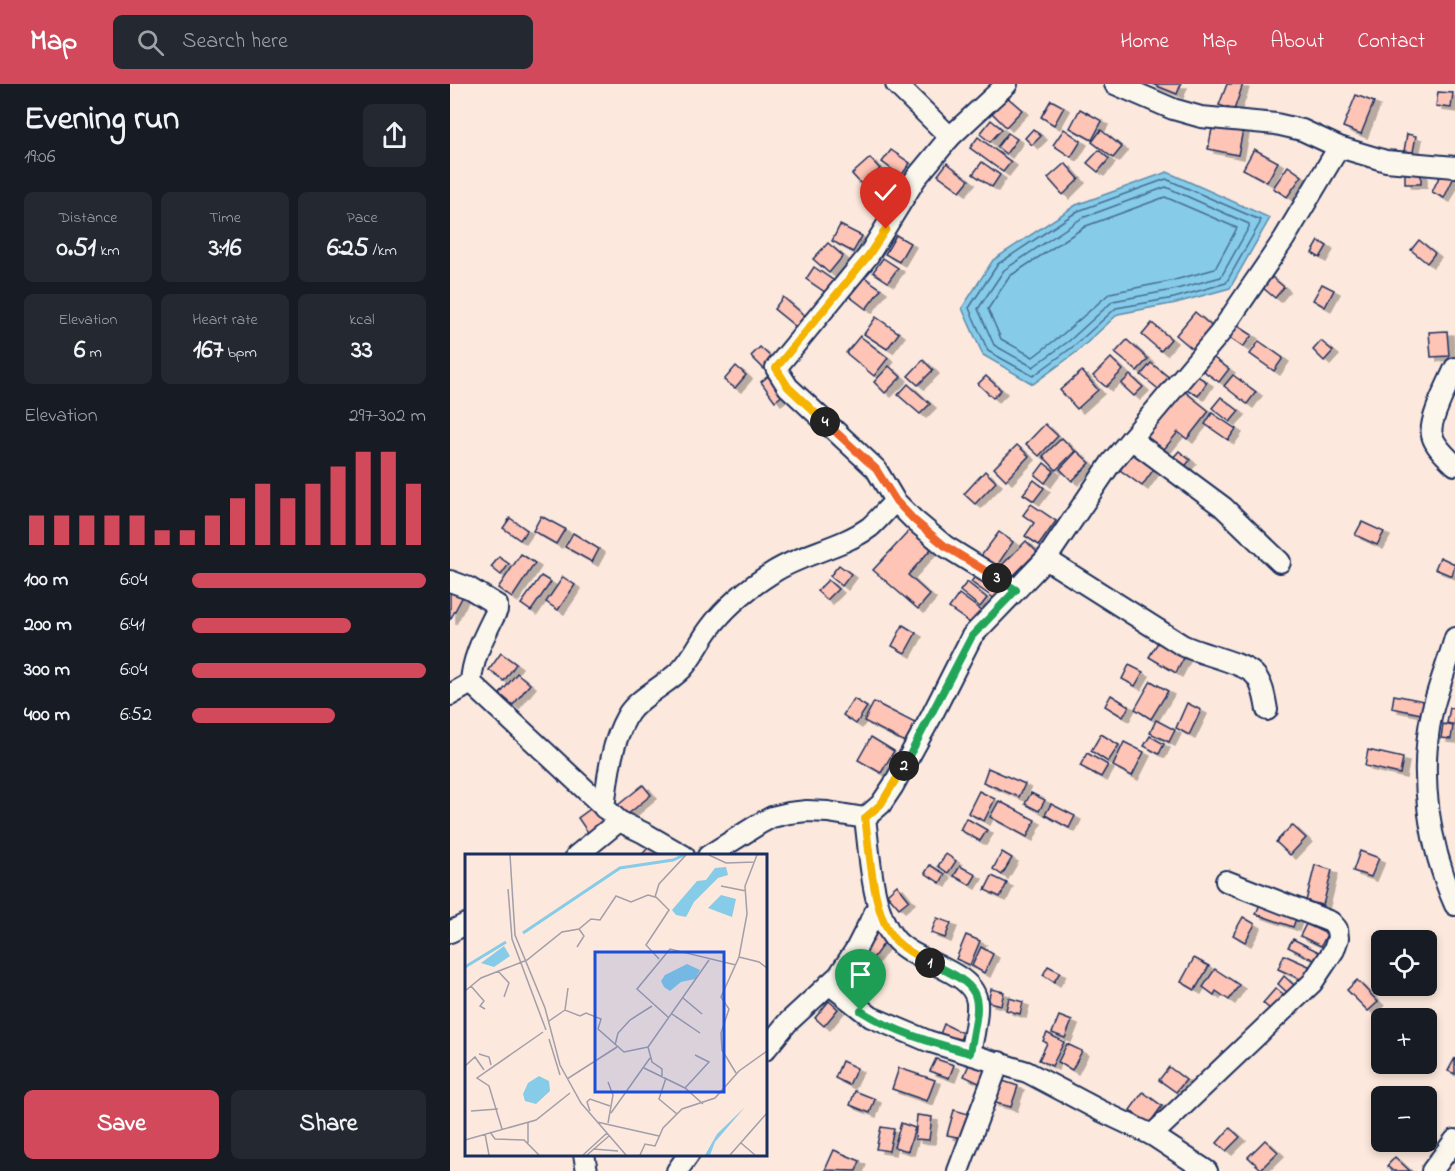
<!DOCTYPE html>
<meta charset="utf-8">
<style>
body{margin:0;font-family:"Indie Flower",sans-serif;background:#242831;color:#f1f3f6;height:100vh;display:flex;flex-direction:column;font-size:22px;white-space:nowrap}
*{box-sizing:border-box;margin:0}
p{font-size:20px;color:#9ea1a6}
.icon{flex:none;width:33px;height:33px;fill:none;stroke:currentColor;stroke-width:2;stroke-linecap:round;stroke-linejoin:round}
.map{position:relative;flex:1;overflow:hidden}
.details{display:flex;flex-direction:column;background:#171b24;width:450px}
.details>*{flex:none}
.buttons{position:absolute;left:921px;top:846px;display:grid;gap:12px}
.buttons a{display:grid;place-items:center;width:66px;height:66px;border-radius:9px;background:#171b24;box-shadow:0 3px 9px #0003;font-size:30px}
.pin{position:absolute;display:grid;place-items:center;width:51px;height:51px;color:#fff;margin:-62px -26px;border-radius:50% 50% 50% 0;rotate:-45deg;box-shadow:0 0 6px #0007}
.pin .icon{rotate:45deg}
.km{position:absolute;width:30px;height:30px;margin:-15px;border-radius:50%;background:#222;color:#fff;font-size:16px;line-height:30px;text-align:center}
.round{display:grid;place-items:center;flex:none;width:63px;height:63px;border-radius:9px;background:#242831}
.headline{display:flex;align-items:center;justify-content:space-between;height:102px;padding:0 24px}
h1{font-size:33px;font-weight:700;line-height:45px}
.figures{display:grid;grid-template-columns:repeat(3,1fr);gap:9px;height:102px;padding:6px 24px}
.figures div{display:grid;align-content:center;border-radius:9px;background:#242831;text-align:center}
.figures b{font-size:26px;font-weight:700}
.figures small{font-size:16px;font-weight:400}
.figures p{font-size:16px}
.chart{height:168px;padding:12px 24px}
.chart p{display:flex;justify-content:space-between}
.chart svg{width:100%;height:108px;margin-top:6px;stroke:#d1495b;stroke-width:6}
.button{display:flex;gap:12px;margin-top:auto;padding:12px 24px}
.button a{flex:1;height:69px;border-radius:9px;background:#d1495b;color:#fff;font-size:24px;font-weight:700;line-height:69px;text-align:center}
.button a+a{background:#242831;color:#f1f3f6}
ul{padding:0 24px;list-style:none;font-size:20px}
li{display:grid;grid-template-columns:96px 72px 1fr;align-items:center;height:45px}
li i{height:15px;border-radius:8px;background:#d1495b}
header{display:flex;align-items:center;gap:36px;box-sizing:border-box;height:84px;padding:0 30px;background:#d1495b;color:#fff}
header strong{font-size:28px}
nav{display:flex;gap:33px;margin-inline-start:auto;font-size:21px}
.search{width:420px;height:54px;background:#242831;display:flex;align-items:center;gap:15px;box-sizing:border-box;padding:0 21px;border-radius:9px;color:#9ea1a6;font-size:22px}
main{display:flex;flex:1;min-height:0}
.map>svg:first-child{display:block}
.water{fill:#86cbe7;stroke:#5b8db0;stroke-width:1.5}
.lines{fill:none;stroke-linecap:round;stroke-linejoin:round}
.shore{stroke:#466d95;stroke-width:1.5}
.building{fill:#fec4b6;stroke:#1b2f5e;stroke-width:1.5;filter:url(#shadow)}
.minor-casing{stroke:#1b2f5e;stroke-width:24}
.minor{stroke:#fbf7ec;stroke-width:20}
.split-1-casing{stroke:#fff;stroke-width:12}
.split-2-casing{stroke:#fff;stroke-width:12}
.split-3-casing{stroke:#fff;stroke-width:12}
.split-4-casing{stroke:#fff;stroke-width:12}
.split-5-casing{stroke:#fff;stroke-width:12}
.split-1{stroke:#22a559;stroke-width:8}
.split-2{stroke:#f5b400;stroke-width:8}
.split-3{stroke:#22a559;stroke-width:8}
.split-4{stroke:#f0652b;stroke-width:8}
.split-5{stroke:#f5b400;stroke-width:8}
.inset-river{fill:none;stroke:#86cbe7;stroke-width:3}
.inset-road{fill:none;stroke:#a29eaa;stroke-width:1.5}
.view{fill:#1d4ed8;fill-opacity:0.15;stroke:#1d4ed8;stroke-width:3}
.inset-edge{fill:none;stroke:#1b2f5e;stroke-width:3}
</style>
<header>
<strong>Map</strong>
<div class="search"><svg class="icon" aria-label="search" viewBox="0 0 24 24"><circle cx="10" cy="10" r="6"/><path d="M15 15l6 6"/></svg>Search here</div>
<nav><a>Home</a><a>Map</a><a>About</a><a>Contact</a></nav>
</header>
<main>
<section class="details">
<div class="headline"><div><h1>Evening run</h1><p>19:06</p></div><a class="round"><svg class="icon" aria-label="share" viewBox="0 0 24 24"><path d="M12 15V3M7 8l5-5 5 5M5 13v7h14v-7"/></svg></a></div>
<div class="figures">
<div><p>Distance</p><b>0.51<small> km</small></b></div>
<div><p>Time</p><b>3:16</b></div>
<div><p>Pace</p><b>6:25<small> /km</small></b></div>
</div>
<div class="figures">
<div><p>Elevation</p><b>6<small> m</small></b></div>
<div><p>Heart rate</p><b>167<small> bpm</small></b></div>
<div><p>kcal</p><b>33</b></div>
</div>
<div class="chart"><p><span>Elevation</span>297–302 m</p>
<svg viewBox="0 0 160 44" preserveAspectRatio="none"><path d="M5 44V32M15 44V32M25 44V32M35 44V32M45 44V32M55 44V38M65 44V38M75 44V32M85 44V25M95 44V19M105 44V25M115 44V19M125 44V12M135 44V6M145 44V6M155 44V19"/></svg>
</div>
<ul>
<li><b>100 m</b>6:04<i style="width:100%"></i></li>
<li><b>200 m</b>6:41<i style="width:68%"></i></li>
<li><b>300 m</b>6:04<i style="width:100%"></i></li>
<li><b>400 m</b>6:52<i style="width:61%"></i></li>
</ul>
<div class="button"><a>Save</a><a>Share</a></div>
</section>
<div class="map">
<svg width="1005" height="1087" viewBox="0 0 1005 1087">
<defs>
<filter id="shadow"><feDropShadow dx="6" dy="4" stdDeviation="0" flood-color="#0004"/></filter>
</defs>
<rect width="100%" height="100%" fill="#fce8dc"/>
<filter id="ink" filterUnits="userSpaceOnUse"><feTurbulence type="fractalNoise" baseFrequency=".0167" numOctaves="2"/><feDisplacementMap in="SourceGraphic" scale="12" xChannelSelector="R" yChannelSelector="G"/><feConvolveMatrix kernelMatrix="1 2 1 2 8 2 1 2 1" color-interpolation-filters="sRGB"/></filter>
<g filter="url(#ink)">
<polygon class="water" points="717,88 820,134 780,204 726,219 668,230 628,267 583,300 533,271 512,224 543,176 626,121"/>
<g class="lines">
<g class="shore">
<polygon points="716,95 810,136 810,139 776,199 724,214 666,224 624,262 583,292 538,267 519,224 548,180 628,127"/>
<polygon points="716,103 799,140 799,143 771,193 723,206 663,217 619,257 583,283 544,261 528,225 554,186 632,134"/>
<polygon points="715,113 787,144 765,185 721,197 660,209 613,250 583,273 551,255 538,225 560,192 636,142"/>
</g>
</g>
<g class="building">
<polygon points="702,0 731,0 727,10"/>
<polygon points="777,0 793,0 784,26 769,21"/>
<polygon points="988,8 1003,9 1001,24 986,22"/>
<polygon points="906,11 924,18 911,50 893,43"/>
<polygon points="557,13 572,26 556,43 542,29"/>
<polygon points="601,16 614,23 604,41 591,33"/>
<polygon points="630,25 652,37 642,56 620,44"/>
<polygon points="541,36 552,45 540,58 530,50"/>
<polygon points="763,40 793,46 788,71 758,65"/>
<polygon points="583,45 591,52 582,61 575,54"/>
<polygon points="614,45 631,57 621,73 603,61"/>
<polygon points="651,46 672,63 663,74 642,58"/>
<polygon points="558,49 567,55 556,70 547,63"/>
<polygon points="957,50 966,52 963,68 954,67"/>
<polygon points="528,53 561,78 553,88 520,64"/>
<polygon points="804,65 828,78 817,98 793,85"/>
<polygon points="441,66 460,79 451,92 432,78"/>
<polygon points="649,66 659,75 648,88 637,79"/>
<polygon points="420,74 430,85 412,101 402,90"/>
<polygon points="532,78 550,91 542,103 523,90"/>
<polygon points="497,79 519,96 510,107 488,91"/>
<polygon points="615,79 629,95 613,111 598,94"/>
<polygon points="838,82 852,92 837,113 823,104"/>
<rect x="955" y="85" width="16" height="15"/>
<polygon points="992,87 1004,93 994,114 982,108"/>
<polygon points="390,141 412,152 403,168 382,157"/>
<polygon points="446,151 460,159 449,178 435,170"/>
<polygon points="969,156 985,169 977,179 961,166"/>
<polygon points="869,157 877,162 870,174 862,169"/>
<polygon points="378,159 393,172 379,189 363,175"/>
<polygon points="433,174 448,184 438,198 423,188"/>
<polygon points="364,183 390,201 382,213 356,195"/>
<polygon points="410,190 431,205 416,225 395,209"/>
<polygon points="822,193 834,203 825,214 813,204"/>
<polygon points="872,200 884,206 875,223 863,216"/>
<polygon points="333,213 360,236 351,247 324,225"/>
<polygon points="745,228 766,246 746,268 726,251"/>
<polygon points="426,233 449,249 437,265 414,250"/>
<polygon points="782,238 802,251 793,263 774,250"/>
<polygon points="702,239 721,255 711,267 692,251"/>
<polygon points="997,247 999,272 981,273 979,248"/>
<polygon points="410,252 438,274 424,292 396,269"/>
<polygon points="677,256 698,275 687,287 665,269"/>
<polygon points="809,257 833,274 824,287 800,270"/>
<polygon points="871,257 883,267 874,277 863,266"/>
<polygon points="310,263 324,276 314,285 301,272"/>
<polygon points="761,272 779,285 769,298 752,286"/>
<polygon points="661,274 673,286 656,303 643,292"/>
<polygon points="473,276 483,286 468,301 458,292"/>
<polygon points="701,279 722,296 712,308 691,291"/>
<polygon points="286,282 296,291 285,304 274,296"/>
<polygon points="439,282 451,293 435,309 424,298"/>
<polygon points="632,287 648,306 627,325 610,306"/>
<polygon points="322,289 337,308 325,317 311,298"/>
<polygon points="744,290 757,298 748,312 735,304"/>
<polygon points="680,291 693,303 684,312 671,300"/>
<polygon points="783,291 806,308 797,320 774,302"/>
<polygon points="536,292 551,306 543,314 528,300"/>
<polygon points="458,300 480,320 470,330 448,311"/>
<polygon points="729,303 759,327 737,355 728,348 711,369 690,352"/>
<polygon points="771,313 789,327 780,338 762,324"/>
<polygon points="762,329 786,345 778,356 755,340"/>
<polygon points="595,340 608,352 589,372 576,360"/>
<polygon points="612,354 625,367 606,386 593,372"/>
<polygon points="567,361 579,372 556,396 544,384"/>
<polygon points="627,367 640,379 622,397 610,385"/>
<polygon points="685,367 706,382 692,402 670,386"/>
<polygon points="729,367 740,376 734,384 722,375"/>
<polygon points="594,379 604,387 595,399 585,391"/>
<polygon points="535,387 546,398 525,420 514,410"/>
<polygon points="584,396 594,404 584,417 573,410"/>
<polygon points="581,420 606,437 589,461 575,452 584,439 573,431"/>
<polygon points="91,432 115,445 106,460 83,447"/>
<polygon points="60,434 77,446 70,456 53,444"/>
<polygon points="912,438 934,448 927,461 905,451"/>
<polygon points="460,446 481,465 458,491 480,511 468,525 423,486"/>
<polygon points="549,448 563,458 546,483 531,472"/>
<polygon points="123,449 149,465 142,478 115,463"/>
<polygon points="576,457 587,468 561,494 550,483"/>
<polygon points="71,470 85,479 62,514 48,504"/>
<polygon points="49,473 59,480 51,491 41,483"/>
<polygon points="990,473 1005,480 1002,492 985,485"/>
<polygon points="389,481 401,490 392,502 380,492"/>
<polygon points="530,485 554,502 545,515 521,498"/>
<polygon points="91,492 101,498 81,527 71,520"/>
<polygon points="113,493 125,501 108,526 96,518"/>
<polygon points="378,496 388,505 377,516 367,507"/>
<polygon points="517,498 537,514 530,523 510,507"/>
<polygon points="0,502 14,510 0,536"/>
<polygon points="509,510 532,527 523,541 499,524"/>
<polygon points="453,541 466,549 455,569 442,562"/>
<polygon points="710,555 736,570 726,589 699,573"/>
<polygon points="51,569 66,580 54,597 39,586"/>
<polygon points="679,581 693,588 685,602 672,595"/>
<polygon points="67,589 80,600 63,621 50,610"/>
<polygon points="701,597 718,607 701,635 685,625"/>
<polygon points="661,611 679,622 673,633 655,622"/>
<polygon points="944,611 974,617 971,630 942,624"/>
<polygon points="404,615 417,623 406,640 393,631"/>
<polygon points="424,618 465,639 455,658 414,637"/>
<polygon points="737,619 751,626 739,651 726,644"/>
<polygon points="1000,624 1005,625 1005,641 997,639"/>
<polygon points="706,636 725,646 719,658 700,649"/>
<polygon points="993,640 1003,642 1001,655 991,654"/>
<polygon points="651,650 669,661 658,678 641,667"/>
<polygon points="700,652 714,660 709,670 694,662"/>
<polygon points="421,653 444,667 431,689 408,676"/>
<polygon points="674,658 694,668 682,692 663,682"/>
<polygon points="918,666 953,674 950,690 915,682"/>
<polygon points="637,669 658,681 651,693 630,682"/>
<polygon points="538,684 575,700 569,713 533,698"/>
<polygon points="193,701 201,711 177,731 168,721"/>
<polygon points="529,707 545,715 534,737 518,729"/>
<polygon points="581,709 595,716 589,727 575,720"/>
<polygon points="549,717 585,736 577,753 540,733"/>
<polygon points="147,720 159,736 139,750 128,734"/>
<polygon points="601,720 625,732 619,744 595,731"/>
<polygon points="516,734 537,746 530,757 510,746"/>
<polygon points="842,741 856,754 840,771 826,758"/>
<polygon points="201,760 211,769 208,772 191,772"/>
<polygon points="910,767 929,774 921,793 903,787"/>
<polygon points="552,768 562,774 552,791 543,785"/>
<polygon points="496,770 506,777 498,789 488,782"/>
<polygon points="480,781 495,790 490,799 475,789"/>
<polygon points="865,781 882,786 873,821 856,817"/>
<polygon points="510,782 526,791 520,801 504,792"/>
<polygon points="542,792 557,799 550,813 535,806"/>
<polygon points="447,801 459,816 449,824 437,810"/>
<polygon points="812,815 848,829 843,843 806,830"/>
<polygon points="793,833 805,840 795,858 783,851"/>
<polygon points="487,834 501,839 495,854 481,849"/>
<polygon points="856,840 877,850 871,862 850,852"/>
<polygon points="427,848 437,855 421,877 412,871"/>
<polygon points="516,851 530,857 520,881 506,875"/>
<polygon points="843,855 871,869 866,877 838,863"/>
<polygon points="531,863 543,870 534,889 522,882"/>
<polygon points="834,871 861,883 855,897 828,885"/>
<polygon points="744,874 759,882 745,906 731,898"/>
<polygon points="407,879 417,888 410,896 399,886"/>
<polygon points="598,882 610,888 604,898 593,891"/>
<polygon points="765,885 789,901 779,916 766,907 764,911 753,903"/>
<polygon points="834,892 846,903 839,910 828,900"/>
<polygon points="907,896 928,918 918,927 897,906"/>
<polygon points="826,904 835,912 822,927 813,919"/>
<polygon points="541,905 554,908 551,921 538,918"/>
<polygon points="559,914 573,918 570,930 556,926"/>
<polygon points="379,917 388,925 374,942 365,934"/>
<polygon points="609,932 622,937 615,954 602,949"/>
<polygon points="494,940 513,949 509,958 490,950"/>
<polygon points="597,949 614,958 602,982 589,976 597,959 593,957"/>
<polygon points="617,960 632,967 622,986 608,978"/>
<polygon points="1005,974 1005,990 998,987"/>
<polygon points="486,975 504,981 499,994 480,987"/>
<polygon points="521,976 540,984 533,1001 514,992"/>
<polygon points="392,977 407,984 399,1001 385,994"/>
<polygon points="719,983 736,996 726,1008 709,996"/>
<polygon points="449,984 485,996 477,1017 442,1005"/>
<polygon points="550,996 568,1002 561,1023 542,1018"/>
<polygon points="405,1007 425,1015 420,1029 400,1021"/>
<polygon points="693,1008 712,1022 699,1040 680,1026"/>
<polygon points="504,1026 518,1030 512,1054 497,1051"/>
<polygon points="467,1031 482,1033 479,1056 465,1055"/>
<polygon points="451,1039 465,1044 458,1067 444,1063"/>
<polygon points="431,1043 444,1045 439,1067 426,1065"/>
<polygon points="780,1044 790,1053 776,1067 767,1059"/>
<polygon points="815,1056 828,1068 811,1085 798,1073"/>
<polygon points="384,1066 410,1077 406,1087 375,1086"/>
<polygon points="945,1073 960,1087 943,1087 937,1082"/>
</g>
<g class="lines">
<defs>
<g id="minor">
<polyline points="446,0 500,53"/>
<polyline points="557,0 500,53 466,94 418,172 326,284 338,303 426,385 445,417 464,436 495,462 566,506"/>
<polyline points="665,0 723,25 751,33 826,40 852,46 889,63 936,77 1005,83"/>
<path d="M 1005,284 C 999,298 978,337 982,351 C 985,363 997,373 1005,381"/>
<polyline points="681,355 773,423 830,478"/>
<path d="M 596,475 L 732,561 C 750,570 792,578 804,590 C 813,599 815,615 817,626"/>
<path d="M 0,497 L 19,504 L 47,521 L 47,526 C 36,549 22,573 21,599 L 169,737 L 194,749 L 234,772"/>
<path d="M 1005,554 C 998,579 988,603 982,628 C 968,692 979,762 1005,821"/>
<polyline points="0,611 21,599"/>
<path d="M 154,724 C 158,692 161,660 177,632 C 186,615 216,601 232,585 C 244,572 250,557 260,544 C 277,521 301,502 325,487 C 354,469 393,463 420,443 C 429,435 437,425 445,417"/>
<path d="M 415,734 C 420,770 421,825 444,854 C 463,879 525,886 527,919 C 528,935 523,954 520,969"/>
<polyline points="126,772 169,737"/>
<polyline points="258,772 309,740 322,733 339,729 357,727 378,728 415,734 431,720 443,702 481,633 522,552 596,475 661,379 770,249 834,155 889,63"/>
<polyline points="0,848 16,840"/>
<polyline points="379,900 421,933 478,957 577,988 651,1027 702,1051 757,1087"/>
<polyline points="315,966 337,939 389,891 406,865 428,822"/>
<polyline points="702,1051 862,899 884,866 888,854 887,845 881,838 776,797"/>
<polyline points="134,1070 137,1087"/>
<polyline points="227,1087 239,1070"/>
<polyline points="508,1087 549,978"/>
<polyline points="982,1087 1005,1056"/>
</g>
</defs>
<use href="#minor" class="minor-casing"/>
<use href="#minor" class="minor"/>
</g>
</g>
<g class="lines" filter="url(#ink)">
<defs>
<path id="split-1" d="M 411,927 C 444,948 483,959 520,969 C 530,912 538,905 480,879"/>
<path id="split-2" d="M 454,682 L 431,720 L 415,734 C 420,767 422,831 445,856 C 455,866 468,873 480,879"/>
<polyline id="split-3" points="454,682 522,552 566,506 547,494"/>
<polyline id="split-4" points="375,338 426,385 446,417 464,436 495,462 547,494"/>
<polyline id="split-5" points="375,338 338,303 326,284 418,172 436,145"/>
</defs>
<use href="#split-1" class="split-1-casing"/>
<use href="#split-2" class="split-2-casing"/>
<use href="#split-3" class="split-3-casing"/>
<use href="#split-4" class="split-4-casing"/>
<use href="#split-5" class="split-5-casing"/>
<use href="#split-1" class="split-1"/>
<use href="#split-2" class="split-2"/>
<use href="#split-3" class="split-3"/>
<use href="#split-4" class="split-4"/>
<use href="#split-5" class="split-5"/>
</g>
<g transform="translate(15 770)">
<rect width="302" height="302" fill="#fce8dc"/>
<path d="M 261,13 L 263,21 L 253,24 L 229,48 L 221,63 L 211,61 L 207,56 L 232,27 L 241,26 L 250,14 ZM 256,41 L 271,45 L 267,63 L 243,54 ZM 39,92 L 45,102 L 29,113 L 16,109 ZM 222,110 L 235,116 L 230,125 L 216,128 L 205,137 L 199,133 L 196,127 L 200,121 ZM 74,222 L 84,227 L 85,237 L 71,250 L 60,247 L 58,240 L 63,229 ZM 280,253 L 250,288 L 245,301 L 240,301 L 252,280 Z" fill="#86cbe7"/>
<path class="inset-river" d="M 58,79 L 155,14 L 208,6 L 219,1M 0,113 L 41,88"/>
<path class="inset-road" d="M 45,1 L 50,81 L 80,154 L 95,211 L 116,249 L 161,301M 244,1 L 261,9 L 290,8M 256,32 L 281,37M 43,35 L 47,85 L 81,176M 190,42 L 204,56 L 181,91 L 194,105M 112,93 L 119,82 L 114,75M 274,103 L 294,108 L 302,114M 33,117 L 44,129 L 39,143M 6,132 L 19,147 L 15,152 L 20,155M 0,137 L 16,124 L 62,106 L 97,78 L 114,75 L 126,65 L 135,66 L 151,42 L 166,48 L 183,41 L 190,43 L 194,30 L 221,1M 218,144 L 237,160M 100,156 L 103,134M 207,160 L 235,179M 203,163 L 172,135 L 205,95 L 271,111M 84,167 L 100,156 L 115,162 L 121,159 L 136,165 L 133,175 L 159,198 L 183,193 L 244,106M 84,185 L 95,221M 150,191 L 153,179 L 165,166 L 187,152M 183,193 L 187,208 L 197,215 L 197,223M 14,200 L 24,203 L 26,211M 0,212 L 10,203 L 19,216M 179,214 L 220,234 L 238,250M 271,219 L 257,196 L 256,179 L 264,155 L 256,143 L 274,103 L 282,60 L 280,32 L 292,1M 201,224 L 194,245 L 212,260M 102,225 L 152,193M 220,234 L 244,208 L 230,201M 6,257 L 33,255M 125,257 L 122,248 L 125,245 L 145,252M 146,259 L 185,204M 132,268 L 194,282M 143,269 L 148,241 L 143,228M 37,275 L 24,232 L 12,224 L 78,178M 25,278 L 30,285 L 59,286 L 74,301M 20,280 L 24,301M 0,286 L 71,266 L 105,239M 63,289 L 63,269M 276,289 L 290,301M 128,295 L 153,297M 118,301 L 142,279M 122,301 L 144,282M 175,301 L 180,290 L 190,292 L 198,274 L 217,255 L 250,244 L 274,217 L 302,197M 265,301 L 302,259"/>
<path class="view" d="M 130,98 L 259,98 L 259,238 L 130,238 Z"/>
<rect width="302" height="302" class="inset-edge"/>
</g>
</svg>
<div class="buttons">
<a><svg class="icon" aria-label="locate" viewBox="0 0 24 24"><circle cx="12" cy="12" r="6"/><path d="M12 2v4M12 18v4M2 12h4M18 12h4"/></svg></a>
<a>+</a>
<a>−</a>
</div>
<div class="pin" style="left:411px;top:927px;background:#1e9e55"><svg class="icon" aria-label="arrive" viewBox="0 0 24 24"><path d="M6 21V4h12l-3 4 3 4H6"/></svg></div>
<div class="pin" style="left:436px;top:145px;background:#d93025"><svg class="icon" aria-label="check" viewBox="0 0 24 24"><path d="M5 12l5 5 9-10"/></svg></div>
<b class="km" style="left:480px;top:879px">1</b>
<b class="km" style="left:454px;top:682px">2</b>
<b class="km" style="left:547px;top:494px">3</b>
<b class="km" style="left:375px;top:338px">4</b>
</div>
</main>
